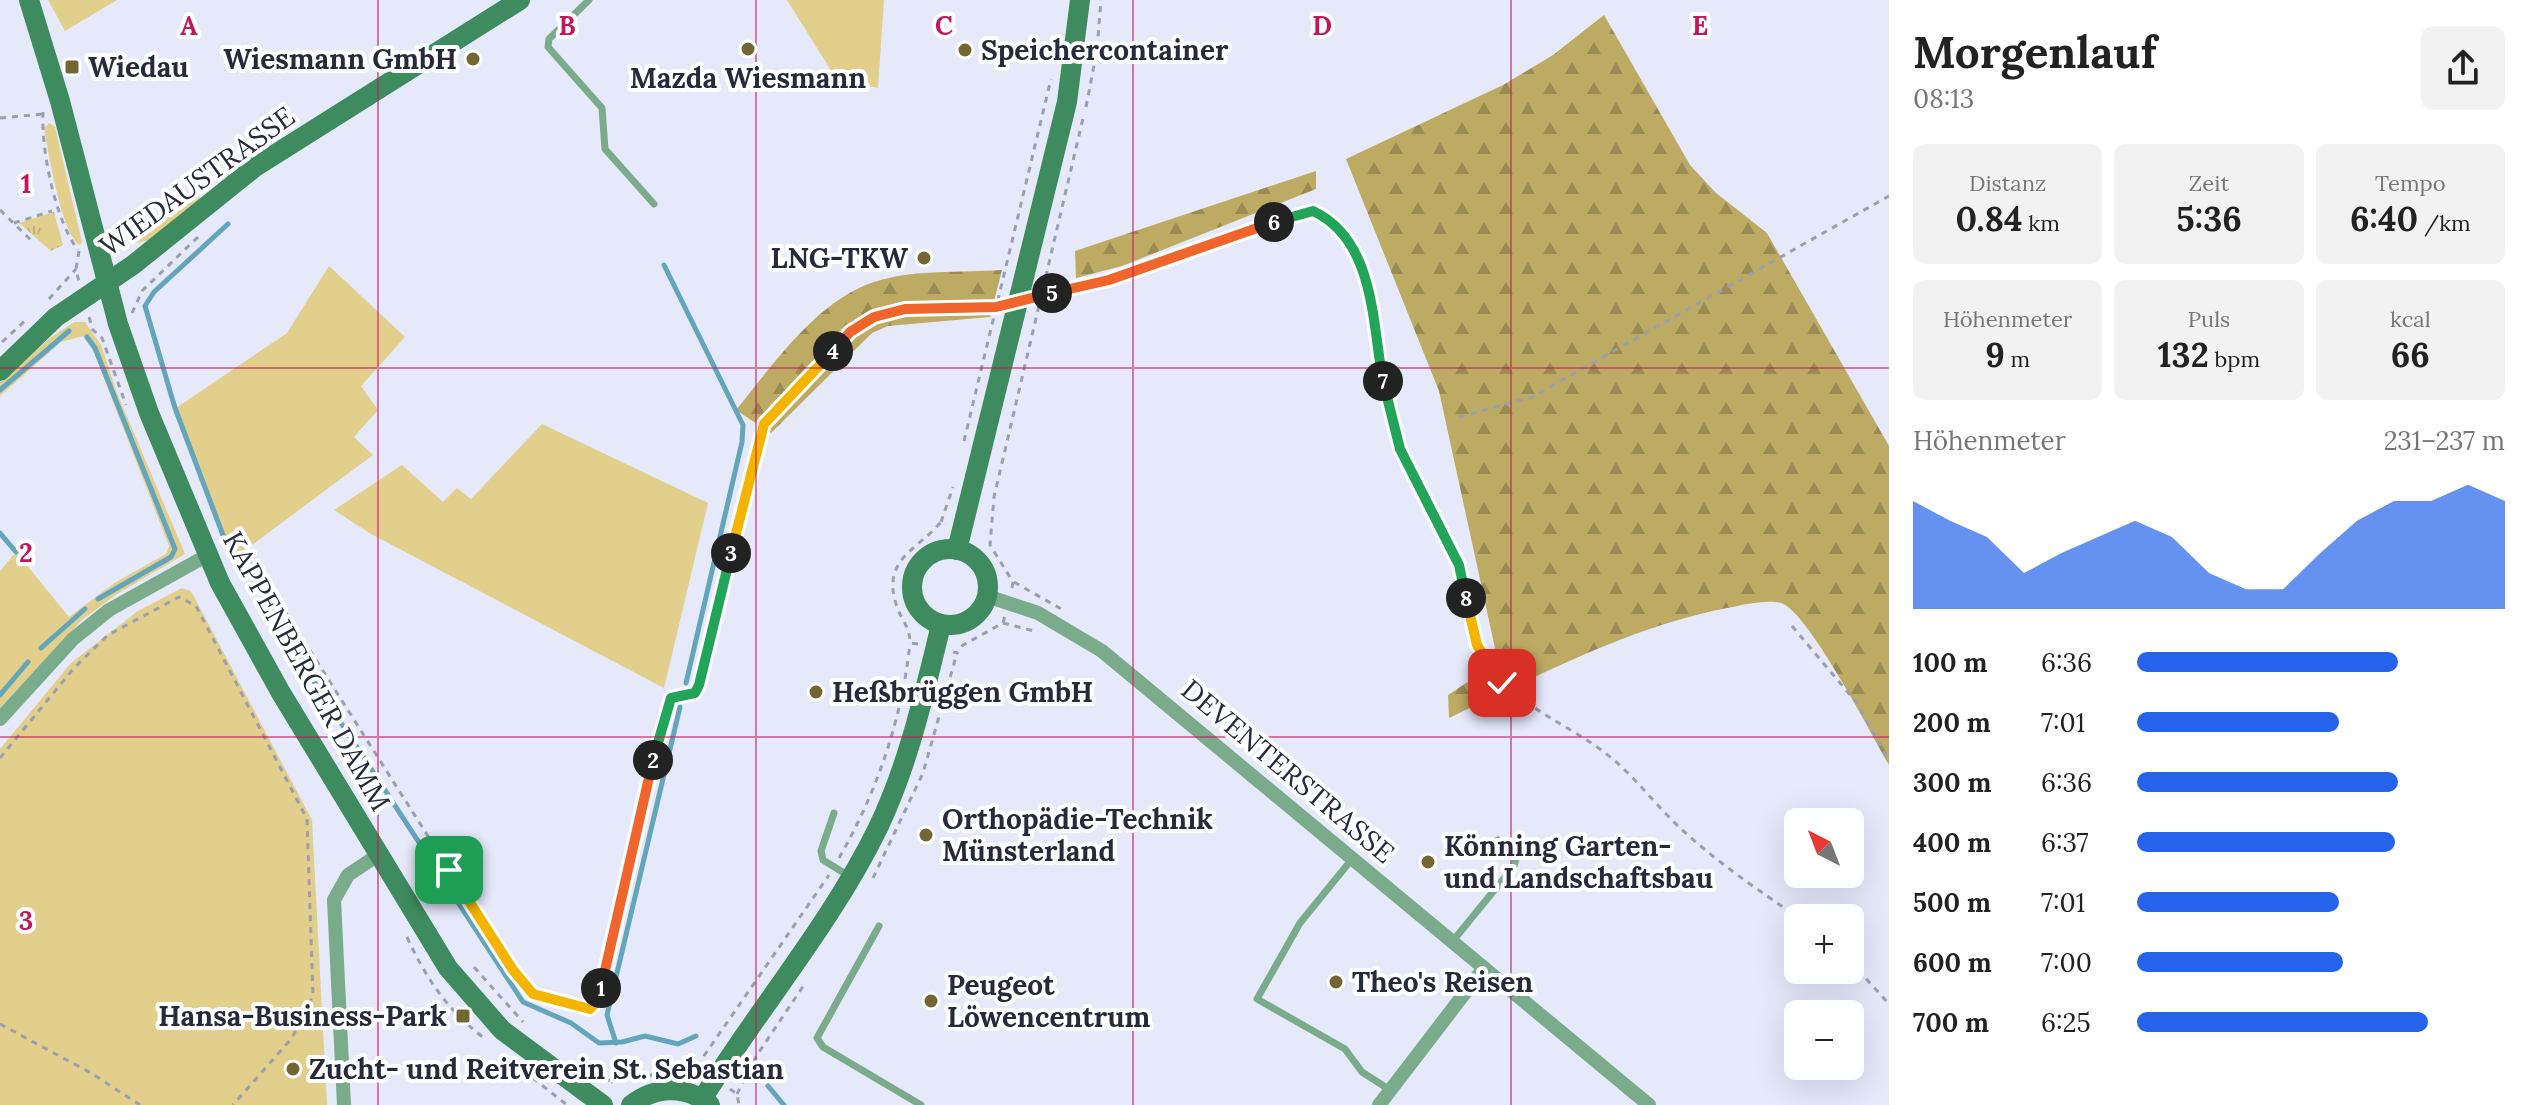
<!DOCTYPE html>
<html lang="de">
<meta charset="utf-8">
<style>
body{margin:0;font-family:Lora,serif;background:#f2f2f2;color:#222;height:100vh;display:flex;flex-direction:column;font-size:30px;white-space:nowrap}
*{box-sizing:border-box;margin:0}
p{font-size:26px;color:#767676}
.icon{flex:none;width:44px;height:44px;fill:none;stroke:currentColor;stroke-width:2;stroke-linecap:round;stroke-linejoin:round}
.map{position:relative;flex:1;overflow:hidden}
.panel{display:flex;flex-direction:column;background:#fff;width:640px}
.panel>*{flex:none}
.needle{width:52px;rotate:318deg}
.fabs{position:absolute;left:1784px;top:808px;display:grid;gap:16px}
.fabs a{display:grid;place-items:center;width:80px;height:80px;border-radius:12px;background:#fff;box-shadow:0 8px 32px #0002;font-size:40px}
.pin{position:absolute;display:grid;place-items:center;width:68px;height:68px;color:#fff;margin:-34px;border-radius:16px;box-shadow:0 4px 12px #0006}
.km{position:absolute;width:40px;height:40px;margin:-20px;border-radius:50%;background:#222;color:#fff;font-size:22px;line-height:40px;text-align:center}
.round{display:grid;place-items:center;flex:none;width:84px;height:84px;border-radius:12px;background:#f2f2f2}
.headline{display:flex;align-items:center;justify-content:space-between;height:136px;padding:0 24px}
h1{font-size:44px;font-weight:700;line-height:60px}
.metrics{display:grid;grid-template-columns:repeat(3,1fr);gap:12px;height:136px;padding:8px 24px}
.metrics div{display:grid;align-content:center;border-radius:12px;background:#f2f2f2;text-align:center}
.metrics b{font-size:34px;font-weight:700}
.metrics small{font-size:22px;font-weight:400}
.metrics p{font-size:22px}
.chart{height:224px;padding:16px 24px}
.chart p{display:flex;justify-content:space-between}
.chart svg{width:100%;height:144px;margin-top:8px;fill:#2563eb;opacity:.7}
ul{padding:0 24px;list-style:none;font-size:26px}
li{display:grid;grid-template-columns:128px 96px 1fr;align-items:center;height:60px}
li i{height:20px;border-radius:10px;background:#2563eb}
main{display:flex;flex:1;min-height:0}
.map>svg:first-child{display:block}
.grass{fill:#e1cf8b}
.forest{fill:url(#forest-firs)}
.park{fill:url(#park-tufts)}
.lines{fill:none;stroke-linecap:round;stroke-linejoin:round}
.stream{stroke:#63a5ba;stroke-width:5}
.path{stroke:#9b9faf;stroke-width:3;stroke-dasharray:6 6;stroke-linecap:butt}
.service{stroke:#7aab8b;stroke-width:7}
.minor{stroke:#7aab8b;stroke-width:14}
.secondary{stroke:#3d8b5e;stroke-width:20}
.split-1-casing{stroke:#fff;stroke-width:16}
.split-2-casing{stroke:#fff;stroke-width:16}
.split-3-casing{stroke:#fff;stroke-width:16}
.split-4-casing{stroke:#fff;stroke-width:16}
.split-5-casing{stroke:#fff;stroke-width:16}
.split-6-casing{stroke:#fff;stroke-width:16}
.split-7-casing{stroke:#fff;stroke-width:16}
.split-8-casing{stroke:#fff;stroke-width:16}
.split-9-casing{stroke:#fff;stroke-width:16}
.split-1{stroke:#f5b400;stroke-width:10}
.split-2{stroke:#f0652b;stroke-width:10}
.split-3{stroke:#22a559;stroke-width:10}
.split-4{stroke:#f5b400;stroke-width:10}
.split-5{stroke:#f0652b;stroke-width:10}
.split-6{stroke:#f0652b;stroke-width:10}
.split-7{stroke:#22a559;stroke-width:10}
.split-8{stroke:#22a559;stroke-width:10}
.split-9{stroke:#f5b400;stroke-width:10}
.grid{fill:none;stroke:#c2185b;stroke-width:2;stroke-opacity:0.55}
.poi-dot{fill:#736633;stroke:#fff;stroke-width:3}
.labels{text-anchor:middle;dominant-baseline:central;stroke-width:8;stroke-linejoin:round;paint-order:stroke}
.poi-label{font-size:28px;font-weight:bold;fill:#272a3a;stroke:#fff;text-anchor:start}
.street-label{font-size:28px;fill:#272a3a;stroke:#fff}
.grid-label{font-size:26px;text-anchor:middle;font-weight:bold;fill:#c2185b;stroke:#fff;stroke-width:8;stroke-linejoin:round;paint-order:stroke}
</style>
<main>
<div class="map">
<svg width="1889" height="1105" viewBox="0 0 1889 1105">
<defs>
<pattern id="forest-firs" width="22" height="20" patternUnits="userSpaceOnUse" patternTransform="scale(2)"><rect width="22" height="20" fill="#bdab64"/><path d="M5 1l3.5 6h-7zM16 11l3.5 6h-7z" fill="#9a8b53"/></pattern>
<pattern id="park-tufts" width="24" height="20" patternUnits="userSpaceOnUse" patternTransform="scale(2)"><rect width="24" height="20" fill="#e1cf8b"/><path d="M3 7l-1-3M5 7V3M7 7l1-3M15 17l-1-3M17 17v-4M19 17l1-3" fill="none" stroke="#c1b279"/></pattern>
</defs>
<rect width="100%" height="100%" fill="#e5e9fa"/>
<g class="grass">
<polygon points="48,0 117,0 65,31"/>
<polygon points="787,0 884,0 878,88 837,80"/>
<path d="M 49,123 L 55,127 L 82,242 L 80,245 C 61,234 49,152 44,129 Z"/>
<polygon points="199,188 199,200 150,240 132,244 128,233"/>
<polygon points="329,266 405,337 361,386 378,410 354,437 373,455 233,559 176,408 287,333"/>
<polygon points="74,322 85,322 101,345 117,393 185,554 117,594 82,620 0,708 0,571 16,552 69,617 116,582 166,554 169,546 93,350 83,336 61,342 0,396 0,383 50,338"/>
<polygon points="542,424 708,503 664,688 371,534 334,510 402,465 443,502 457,488 471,499"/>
<polygon points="182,588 191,591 312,820 327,1105 0,1105 0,749 71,663 138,611"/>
</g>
<g class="forest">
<path d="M 1604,15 L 1690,165 L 1716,193 L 1767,233 L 1889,446 L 1889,765 C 1873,737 1807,610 1781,603 C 1766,599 1742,605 1727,608 C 1627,628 1540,675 1449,718 L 1448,695 L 1498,662 L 1439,391 L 1346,159 L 1503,85 L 1553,55 Z"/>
<polygon points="1316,171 1316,189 1122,266 1076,278 1075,251"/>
<path d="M 1002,270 L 990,317 L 888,326 L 872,333 L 771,433 L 736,410 C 773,365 816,301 874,282 C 913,269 961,273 1002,270 Z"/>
</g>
<polygon class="park" points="54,212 63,245 51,251 19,223"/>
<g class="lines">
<g class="stream">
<polyline points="228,224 154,292 145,306 175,408 232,559"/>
<polyline points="664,265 743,425 742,442 686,683"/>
<polyline points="87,337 95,348 175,549 171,557 98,599"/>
<polyline points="0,390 69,331"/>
<polyline points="0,533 16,552"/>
<polyline points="252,576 289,643 523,1002 571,1023 599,1043 622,1042 645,1036 678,1044 696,1036"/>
<polyline points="41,648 85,609"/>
<polyline points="0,695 28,662"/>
<polyline points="616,1043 607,1015 680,707"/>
<polyline points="768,1086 784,1105"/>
</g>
<g class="path">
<polyline points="1086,107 1097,50 1101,0"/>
<path d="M 43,112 C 41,150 55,220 78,250"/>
<polyline points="0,118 43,114"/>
<polyline points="0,210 34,243"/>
<polyline points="14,223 52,211"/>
<polyline points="79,251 76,269 79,282"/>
<path d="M 1037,296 L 1109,280 L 1306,211 C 1362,212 1370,305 1376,345 C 1381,379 1388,419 1401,451 C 1417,490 1442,525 1458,564 C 1472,598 1468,636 1490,667 C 1522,711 1575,726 1615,761 C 1638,781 1656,805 1678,826 C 1714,860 1758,890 1799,918"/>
<polyline points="49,299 76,269"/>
<polyline points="132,313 142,291 199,236"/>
<polyline points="89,317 93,330 102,338 126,405"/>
<polyline points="2,342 26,320"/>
<polyline points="1459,417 1532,397 1889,196"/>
<polyline points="964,441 1051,79"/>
<polyline points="941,522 953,487"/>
<polyline points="249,561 257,567 513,970 533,994 590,1009 599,999 665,709 671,698 695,693 699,685 764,424 850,332 874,317 905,309 999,306"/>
<polyline points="1014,582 1063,610"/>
<polyline points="1012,588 1013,582 990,545 994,497 1084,114"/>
<polyline points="1003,623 1038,632"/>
<polyline points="1792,626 1857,703 1889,762"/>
<path d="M 918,644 L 910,643 C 910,627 902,621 897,607 C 880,559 918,550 941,522 L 946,523"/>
<polyline points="953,652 957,653 963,645 1003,623 1005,615"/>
<polyline points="0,758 74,668 108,635 179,597 196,606 307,819 313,996 292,1038 233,1105"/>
<path d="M 839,858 C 877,792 902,719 910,643"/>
<polyline points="873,878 923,773 957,653"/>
<path d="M 407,937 C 425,977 448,1011 484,1038"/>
<polyline points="1850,961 1889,1004"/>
<polyline points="474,967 523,1022"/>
<polyline points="0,1024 91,1073 140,1105"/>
<polyline points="514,1063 567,1105"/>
<polyline points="697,1066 829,875"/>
<polyline points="593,1074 611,1081"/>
<polyline points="611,1082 697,1067"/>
<polyline points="730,1089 737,1094 739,1105"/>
<polyline points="737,1094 757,1055 804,985"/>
</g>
<g class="service">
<polyline points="589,0 549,39 548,47 602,108 605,149 654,204"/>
<polyline points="834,813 821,851 823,860 849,876"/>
<polyline points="1352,859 1300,923 1257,999 1345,1049 1362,1072 1390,1090"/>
<polyline points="879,926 817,1038 823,1047 921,1105"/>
<polyline points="1452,942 1514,866 1517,855 1498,840"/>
</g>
<g class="minor">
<polyline points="987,596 1038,613 1102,651 1649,1105"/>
<polyline points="0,719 73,639 109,610 206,556"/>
<polyline points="344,1105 334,900 348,875 378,855"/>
<polyline points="1379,1105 1484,968"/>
</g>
<g class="secondary">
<polyline points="29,0 60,101 118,324 149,413 220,583 281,693 448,968 502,1030 603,1105"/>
<polyline points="0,371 56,317 133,265 255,167 520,0"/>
<circle cx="950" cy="587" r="38"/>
<polyline points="957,550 1067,102 1080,0"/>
<path d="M 703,1098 C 759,1008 831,924 878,828 C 909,763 924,694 941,625"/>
<path d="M 631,1105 C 655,1086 686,1085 710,1105"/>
</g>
</g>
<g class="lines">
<defs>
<polyline id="split-1" points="449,870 513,970 533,994 590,1009 599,999 601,988"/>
<polyline id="split-2" points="601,988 653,760"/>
<polyline id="split-3" points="653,760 671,698 695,693 699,685 731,553"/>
<polyline id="split-4" points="731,553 764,424 833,351"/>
<polyline id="split-5" points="833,351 850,332 874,317 905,309 996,307 1052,293"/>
<polyline id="split-6" points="1052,293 1109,280 1274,222"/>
<path id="split-7" d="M 1274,222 L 1313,211 C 1375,240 1372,323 1383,381"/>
<polyline id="split-8" points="1383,381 1400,449 1459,565 1466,598"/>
<polyline id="split-9" points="1466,598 1477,645 1502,683"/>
</defs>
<use href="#split-1" class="split-1-casing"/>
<use href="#split-2" class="split-2-casing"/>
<use href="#split-3" class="split-3-casing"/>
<use href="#split-4" class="split-4-casing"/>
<use href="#split-5" class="split-5-casing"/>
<use href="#split-6" class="split-6-casing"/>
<use href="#split-7" class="split-7-casing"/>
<use href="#split-8" class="split-8-casing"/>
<use href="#split-9" class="split-9-casing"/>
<use href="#split-1" class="split-1"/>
<use href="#split-2" class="split-2"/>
<use href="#split-3" class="split-3"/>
<use href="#split-4" class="split-4"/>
<use href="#split-5" class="split-5"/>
<use href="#split-6" class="split-6"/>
<use href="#split-7" class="split-7"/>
<use href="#split-8" class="split-8"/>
<use href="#split-9" class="split-9"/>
</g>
<path class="grid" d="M 378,0 L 378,1105M 756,0 L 756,1105M 1133,0 L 1133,1105M 1511,0 L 1511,1105M 0,368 L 1889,368M 0,737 L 1889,737"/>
<g class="poi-dot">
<circle cx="748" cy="49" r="8"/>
<circle cx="965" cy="50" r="8"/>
<circle cx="473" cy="59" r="8"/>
<rect x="64" y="59" width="16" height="16" rx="4"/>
<circle cx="924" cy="258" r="8"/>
<circle cx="816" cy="692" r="8"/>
<circle cx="926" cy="835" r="8"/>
<circle cx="1428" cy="862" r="8"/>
<circle cx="1336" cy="982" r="8"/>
<circle cx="931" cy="1001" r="8"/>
<rect x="455" y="1008" width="16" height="16" rx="4"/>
<circle cx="293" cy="1069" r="8"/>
</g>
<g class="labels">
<g class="poi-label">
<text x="981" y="50">Speichercontainer</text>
<text x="457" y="59" text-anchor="end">Wiesmann GmbH</text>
<text x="88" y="67">Wiedau</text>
<text x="748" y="78" text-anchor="middle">Mazda Wiesmann</text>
<text x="908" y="258" text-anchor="end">LNG-TKW</text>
<text x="832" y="692">Heßbrüggen GmbH</text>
<text x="942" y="819">Orthopädie-Technik<tspan x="942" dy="32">Münsterland</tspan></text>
<text x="1444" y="846">Könning Garten-<tspan x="1444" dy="32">und Landschaftsbau</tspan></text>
<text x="1352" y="982">Theo's Reisen</text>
<text x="947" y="985">Peugeot<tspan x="947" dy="32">Löwencentrum</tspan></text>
<text x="447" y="1016" text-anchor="end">Hansa-Business-Park</text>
<text x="309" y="1069">Zucht- und Reitverein St. Sebastian</text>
</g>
<g class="street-label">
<text transform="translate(197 181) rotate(-36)">WIEDAUSTRASSE</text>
<text transform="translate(307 671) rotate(61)">KAPPENBERGER DAMM</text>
<text transform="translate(1288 771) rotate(40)">DEVENTERSTRASSE</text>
</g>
</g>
<g class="grid-label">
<text x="189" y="35">A</text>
<text x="567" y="35">B</text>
<text x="944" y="35">C</text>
<text x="1322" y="35">D</text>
<text x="1700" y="35">E</text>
<text x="26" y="193">1</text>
<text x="26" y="562">2</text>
<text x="26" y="930">3</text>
</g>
</svg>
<div class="fabs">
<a><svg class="needle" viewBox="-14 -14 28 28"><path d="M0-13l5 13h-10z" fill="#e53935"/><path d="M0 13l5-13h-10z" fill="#767676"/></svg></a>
<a>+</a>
<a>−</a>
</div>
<div class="pin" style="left:449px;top:870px;background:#1e9e55"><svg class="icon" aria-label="arrive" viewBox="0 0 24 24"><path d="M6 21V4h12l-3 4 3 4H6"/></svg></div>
<div class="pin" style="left:1502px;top:683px;background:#d93025"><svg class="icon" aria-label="check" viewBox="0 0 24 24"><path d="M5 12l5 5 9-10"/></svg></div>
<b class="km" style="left:601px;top:988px">1</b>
<b class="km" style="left:653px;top:760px">2</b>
<b class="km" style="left:731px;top:553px">3</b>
<b class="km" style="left:833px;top:351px">4</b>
<b class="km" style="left:1052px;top:293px">5</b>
<b class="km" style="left:1274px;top:222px">6</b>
<b class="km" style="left:1383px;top:381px">7</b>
<b class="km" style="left:1466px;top:598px">8</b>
</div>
<section class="panel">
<div class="headline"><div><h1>Morgenlauf</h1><p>08:13</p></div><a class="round"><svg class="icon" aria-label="share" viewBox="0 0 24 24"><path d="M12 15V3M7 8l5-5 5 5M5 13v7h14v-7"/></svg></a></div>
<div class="metrics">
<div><p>Distanz</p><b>0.84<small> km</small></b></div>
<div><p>Zeit</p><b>5:36</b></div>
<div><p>Tempo</p><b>6:40<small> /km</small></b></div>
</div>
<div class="metrics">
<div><p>Höhenmeter</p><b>9<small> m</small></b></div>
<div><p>Puls</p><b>132<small> bpm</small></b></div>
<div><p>kcal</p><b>66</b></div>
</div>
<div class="chart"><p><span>Höhenmeter</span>231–237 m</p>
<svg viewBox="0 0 160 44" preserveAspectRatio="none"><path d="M0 44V11L10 17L20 22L30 33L40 27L50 22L60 17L70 22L80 33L90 38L100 38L110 27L120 17L130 11L140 11L150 6L160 11V44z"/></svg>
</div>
<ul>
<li><b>100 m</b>6:36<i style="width:71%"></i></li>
<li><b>200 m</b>7:01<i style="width:55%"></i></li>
<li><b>300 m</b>6:36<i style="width:71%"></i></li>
<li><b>400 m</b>6:37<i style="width:70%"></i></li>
<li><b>500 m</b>7:01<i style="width:55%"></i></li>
<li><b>600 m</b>7:00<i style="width:56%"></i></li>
<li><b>700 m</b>6:25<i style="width:79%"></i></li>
</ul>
</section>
</main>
